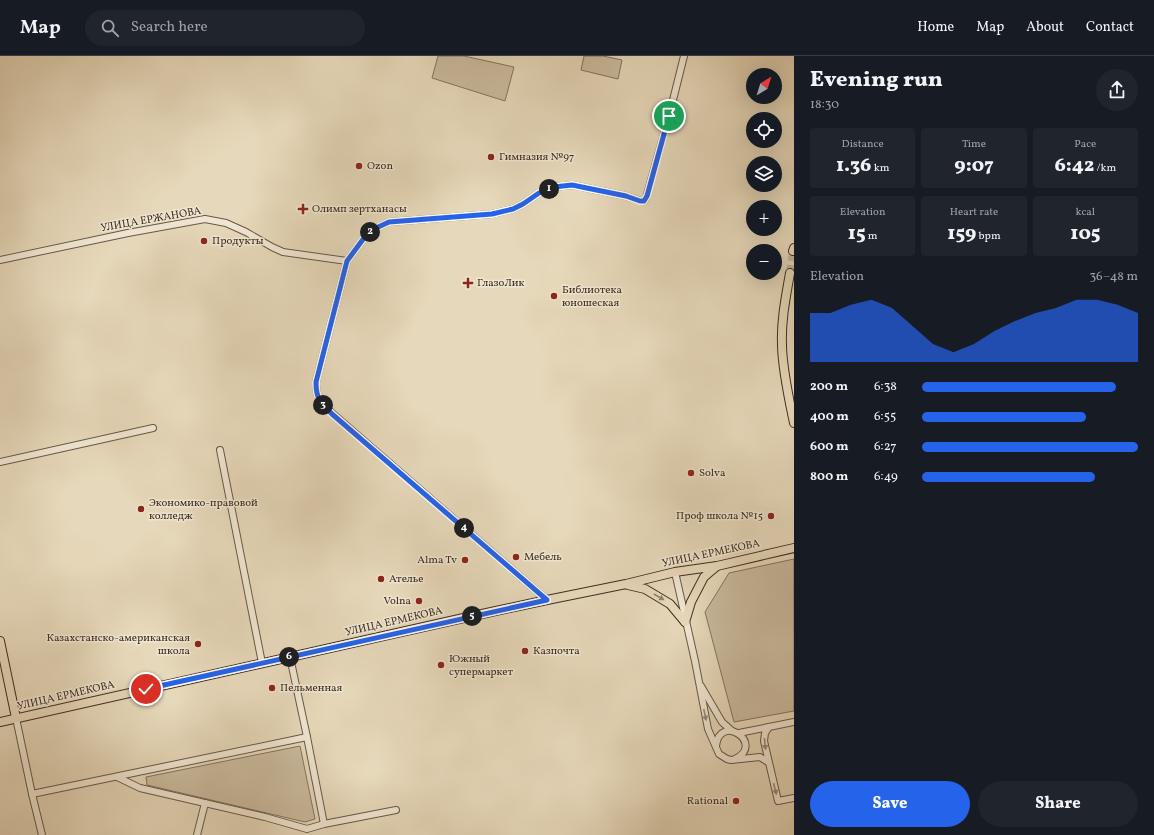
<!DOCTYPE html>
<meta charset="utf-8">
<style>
body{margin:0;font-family:Vollkorn,serif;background:#20242c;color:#f1f3f6;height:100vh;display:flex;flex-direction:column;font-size:15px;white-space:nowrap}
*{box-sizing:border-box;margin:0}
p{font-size:13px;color:#9ea1a6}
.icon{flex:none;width:22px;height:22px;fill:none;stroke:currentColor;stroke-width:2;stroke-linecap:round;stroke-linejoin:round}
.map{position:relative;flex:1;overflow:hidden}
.side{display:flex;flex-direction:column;background:#171b24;width:360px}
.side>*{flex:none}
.needle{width:26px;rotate:38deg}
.buttons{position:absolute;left:746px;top:12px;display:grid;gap:8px}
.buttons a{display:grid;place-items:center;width:36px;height:36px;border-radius:50%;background:#171b24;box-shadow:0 4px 16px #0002;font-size:20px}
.pin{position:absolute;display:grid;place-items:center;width:34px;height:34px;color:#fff;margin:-17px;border:2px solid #fff;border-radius:50%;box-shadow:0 1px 4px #0007}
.km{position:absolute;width:20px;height:20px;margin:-10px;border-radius:50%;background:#222;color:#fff;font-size:11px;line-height:20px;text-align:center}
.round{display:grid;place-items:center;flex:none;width:42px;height:42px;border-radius:21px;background:#20242c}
.overview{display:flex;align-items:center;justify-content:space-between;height:68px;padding:0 16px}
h1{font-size:22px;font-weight:800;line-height:30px}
.figures{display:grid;grid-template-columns:repeat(3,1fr);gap:6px;height:68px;padding:4px 16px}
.figures div{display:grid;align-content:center;border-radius:4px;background:#20242c;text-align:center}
.figures b{font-size:20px;font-weight:800}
.figures small{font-size:11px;font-weight:400}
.figures p{font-size:11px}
.chart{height:112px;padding:8px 16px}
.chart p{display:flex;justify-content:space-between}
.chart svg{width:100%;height:72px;margin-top:4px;fill:#2563eb;opacity:.7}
.cta{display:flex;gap:8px;margin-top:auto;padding:8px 16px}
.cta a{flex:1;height:46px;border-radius:24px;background:#2563eb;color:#fff;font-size:16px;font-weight:800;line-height:46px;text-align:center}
.cta a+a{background:#20242c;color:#f1f3f6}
ul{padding:0 16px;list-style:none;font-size:13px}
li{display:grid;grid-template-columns:64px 48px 1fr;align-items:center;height:30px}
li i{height:10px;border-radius:5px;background:#2563eb}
header{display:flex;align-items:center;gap:24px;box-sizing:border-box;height:56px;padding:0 20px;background:#171b24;border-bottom:1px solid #363941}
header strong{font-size:19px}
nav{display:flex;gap:22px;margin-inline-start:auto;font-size:14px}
.search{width:280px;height:36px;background:#20242c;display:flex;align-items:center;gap:10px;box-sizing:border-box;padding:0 14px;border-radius:22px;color:#9ea1a6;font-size:15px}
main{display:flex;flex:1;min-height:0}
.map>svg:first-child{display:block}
.green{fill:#cabb9f;stroke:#84745e}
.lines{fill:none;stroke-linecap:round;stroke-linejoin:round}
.major-tunnel{stroke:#c5b69b;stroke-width:8;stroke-dasharray:8 4;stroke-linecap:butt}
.minor-casing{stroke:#695845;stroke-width:8}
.major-casing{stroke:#3f2d1e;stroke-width:10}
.minor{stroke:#efe6d2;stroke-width:6}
.major{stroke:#e6d8ba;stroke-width:8}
.oneway{fill:#92826c}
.oneway2{fill:#978a78}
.route-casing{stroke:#fff;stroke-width:8}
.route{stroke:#2563eb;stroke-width:5}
.poi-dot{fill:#8f2418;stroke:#efe6d2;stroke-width:1.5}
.labels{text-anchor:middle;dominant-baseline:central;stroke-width:3;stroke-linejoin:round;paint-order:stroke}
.poi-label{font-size:11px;fill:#3f2d1e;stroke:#efe6d2;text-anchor:start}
.street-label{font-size:11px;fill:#3f2d1e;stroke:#efe6d2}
</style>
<header>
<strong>Map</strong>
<div class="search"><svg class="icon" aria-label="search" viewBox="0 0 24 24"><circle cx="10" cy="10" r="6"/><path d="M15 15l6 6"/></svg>Search here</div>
<nav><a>Home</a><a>Map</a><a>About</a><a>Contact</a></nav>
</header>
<main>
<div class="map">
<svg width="794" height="779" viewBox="0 0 794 779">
<rect width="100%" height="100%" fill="#e6d8ba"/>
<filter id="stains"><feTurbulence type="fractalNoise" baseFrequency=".005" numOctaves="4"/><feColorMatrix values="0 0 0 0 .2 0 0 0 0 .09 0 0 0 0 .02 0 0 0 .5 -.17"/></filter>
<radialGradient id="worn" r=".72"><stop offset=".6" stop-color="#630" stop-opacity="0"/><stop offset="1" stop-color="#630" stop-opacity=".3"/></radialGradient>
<g class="green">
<polygon points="438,0 464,0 514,11 505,45 432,22"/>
<polygon points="584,0 603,0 622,4 618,23 581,14"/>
<polygon points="794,503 794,655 734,666 705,556 729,517"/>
<polygon points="300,690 315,763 305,766 147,729 146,721"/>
</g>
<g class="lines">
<polyline class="major-tunnel" points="790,217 793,195"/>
<defs>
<g id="minor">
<polyline points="0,204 128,177 205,163 226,167 246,176 272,191 283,196 347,205"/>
<polyline points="220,394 262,607"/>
<polyline points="0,406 153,372"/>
<polyline points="675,516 695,605 708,673 719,698 727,703 731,704 760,701 768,706"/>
<path d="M 547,544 L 332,357 C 320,346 316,343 316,326 L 347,205 L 364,182 L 374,173 L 389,166 L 492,158 L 513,153 L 523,148 L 539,137 L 554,131 L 572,129 L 626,140 L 641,145 L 644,145 L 646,142 L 669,60 L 684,0"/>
<polyline points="290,601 307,681 324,768"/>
<polyline points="701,630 722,666 732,675"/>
<polyline points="16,662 32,738 42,779"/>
<polyline points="769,671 765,677 764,685 778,745 794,742"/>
<polyline points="739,677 794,666"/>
<path d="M 716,690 C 720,656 766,688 735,703"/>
<polyline points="117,721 140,732 265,761 307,773 324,768 396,754"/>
<polyline points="32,738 307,681"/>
<polyline points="197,779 205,747"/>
</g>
<g id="major">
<polyline points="793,195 794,192"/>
<path d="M 790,217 C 786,240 781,264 782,288 C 782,312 789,343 794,367"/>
<polyline points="628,529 645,533 670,548 685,566"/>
<polyline points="685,566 691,546 704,521 717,510"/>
<polyline points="0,585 16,662"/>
<polyline points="0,666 468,561 547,544 626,528 675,516 717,510 794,492"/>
</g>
</defs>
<use href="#minor" class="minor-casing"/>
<use href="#major" class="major-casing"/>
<use href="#minor" class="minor"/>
<use href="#major" class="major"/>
</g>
<defs><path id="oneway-solid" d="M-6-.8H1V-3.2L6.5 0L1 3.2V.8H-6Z"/></defs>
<use class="oneway" href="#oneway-solid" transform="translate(659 541) rotate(30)"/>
<g class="oneway2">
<use href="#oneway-solid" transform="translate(705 659) rotate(78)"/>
<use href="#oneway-solid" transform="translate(765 688) rotate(84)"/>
<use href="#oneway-solid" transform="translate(775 733) rotate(76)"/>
</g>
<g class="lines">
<defs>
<path id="route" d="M 146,633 L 547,544 L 332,358 C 320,346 316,343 316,326 L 347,205 L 364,182 L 374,173 L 389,166 L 492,158 L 513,153 L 523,148 L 539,137 L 554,131 L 572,129 L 626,140 L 640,145 L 644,145 L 647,140 L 669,60"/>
</defs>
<use href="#route" class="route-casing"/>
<use href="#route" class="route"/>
</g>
<g class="poi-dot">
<circle cx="491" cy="101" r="4"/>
<circle cx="359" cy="110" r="4"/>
<path d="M301 147h4v4h4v4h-4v4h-4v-4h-4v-4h4z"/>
<circle cx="204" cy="185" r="4"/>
<path d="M466 221h4v4h4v4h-4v4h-4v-4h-4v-4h4z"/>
<circle cx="554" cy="240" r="4"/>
<circle cx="691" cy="417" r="4"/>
<circle cx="141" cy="453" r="4"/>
<circle cx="771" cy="460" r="4"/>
<circle cx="516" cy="501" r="4"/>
<circle cx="465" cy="504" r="4"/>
<circle cx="381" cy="523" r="4"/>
<circle cx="419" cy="545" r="4"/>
<circle cx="198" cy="588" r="4"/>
<circle cx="525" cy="595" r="4"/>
<circle cx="441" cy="609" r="4"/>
<circle cx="272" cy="632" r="4"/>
<circle cx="736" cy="745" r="4"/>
</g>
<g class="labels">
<g class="poi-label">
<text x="499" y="101">Гимназия №97</text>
<text x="367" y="110">Ozon</text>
<text x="312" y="153">Олимп зертханасы</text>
<text x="212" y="185">Продукты</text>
<text x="477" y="227">ГлазоЛик</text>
<text x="562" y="234">Библиотека<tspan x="562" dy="13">юношеская</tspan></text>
<text x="699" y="417">Solva</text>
<text x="149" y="447">Экономико-правовой<tspan x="149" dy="13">колледж</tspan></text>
<text x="763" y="460" text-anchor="end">Проф школа №15</text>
<text x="524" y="501">Мебель</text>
<text x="457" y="504" text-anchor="end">Alma Tv</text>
<text x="389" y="523">Ателье</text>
<text x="411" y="545" text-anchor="end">Volna</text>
<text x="190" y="582" text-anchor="end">Казахстанско-американская<tspan x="190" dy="13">школа</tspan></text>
<text x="533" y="595">Казпочта</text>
<text x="449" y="603">Южный<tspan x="449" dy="13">супермаркет</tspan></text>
<text x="280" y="632">Пельменная</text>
<text x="728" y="745" text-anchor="end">Rational</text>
</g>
<g class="street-label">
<text transform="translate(151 164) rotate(-10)">УЛИЦА ЕРЖАНОВА</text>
<text transform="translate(711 498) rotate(-12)">УЛИЦА ЕРМЕКОВА</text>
<text transform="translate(394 566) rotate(-13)">УЛИЦА ЕРМЕКОВА</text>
<text transform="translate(66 640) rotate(-13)">УЛИЦА ЕРМЕКОВА</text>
</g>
</g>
<rect width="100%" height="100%" filter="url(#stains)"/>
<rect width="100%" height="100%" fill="url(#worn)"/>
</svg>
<div class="buttons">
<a><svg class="needle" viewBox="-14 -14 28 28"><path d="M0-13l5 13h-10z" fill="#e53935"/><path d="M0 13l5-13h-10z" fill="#9ea1a6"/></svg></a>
<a><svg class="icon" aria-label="locate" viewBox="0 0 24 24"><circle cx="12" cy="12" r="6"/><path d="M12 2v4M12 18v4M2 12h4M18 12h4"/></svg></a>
<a><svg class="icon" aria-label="layers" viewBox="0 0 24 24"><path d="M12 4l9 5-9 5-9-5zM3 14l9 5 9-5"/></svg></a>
<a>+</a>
<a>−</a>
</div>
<div class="pin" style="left:669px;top:60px;background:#1e9e55"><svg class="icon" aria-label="arrive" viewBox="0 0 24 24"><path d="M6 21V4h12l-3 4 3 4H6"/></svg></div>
<div class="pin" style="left:146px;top:633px;background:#d93025"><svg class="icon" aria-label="check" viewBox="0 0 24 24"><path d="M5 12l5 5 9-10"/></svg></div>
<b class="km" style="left:549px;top:133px">1</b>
<b class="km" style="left:370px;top:176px">2</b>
<b class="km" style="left:323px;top:349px">3</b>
<b class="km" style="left:464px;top:472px">4</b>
<b class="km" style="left:472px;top:560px">5</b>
<b class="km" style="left:289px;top:601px">6</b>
</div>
<section class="side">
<div class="overview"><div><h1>Evening run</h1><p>18:30</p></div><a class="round"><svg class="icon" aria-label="share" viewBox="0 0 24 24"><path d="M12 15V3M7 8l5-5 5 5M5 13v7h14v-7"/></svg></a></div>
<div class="figures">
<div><p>Distance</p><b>1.36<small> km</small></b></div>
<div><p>Time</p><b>9:07</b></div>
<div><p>Pace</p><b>6:42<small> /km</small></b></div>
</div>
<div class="figures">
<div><p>Elevation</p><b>15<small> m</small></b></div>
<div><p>Heart rate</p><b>159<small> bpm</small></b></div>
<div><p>kcal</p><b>105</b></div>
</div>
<div class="chart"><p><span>Elevation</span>36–48 m</p>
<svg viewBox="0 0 160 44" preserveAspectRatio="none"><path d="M0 44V14L10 14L20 9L30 6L40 11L50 22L60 33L70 38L80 33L90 25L100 19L110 14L120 11L130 6L140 6L150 9L160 14V44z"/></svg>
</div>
<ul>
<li><b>200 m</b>6:38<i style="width:90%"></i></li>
<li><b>400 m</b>6:55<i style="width:76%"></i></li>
<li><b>600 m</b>6:27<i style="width:100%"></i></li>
<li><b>800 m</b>6:49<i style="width:80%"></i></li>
</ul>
<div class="cta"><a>Save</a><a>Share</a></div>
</section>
</main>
